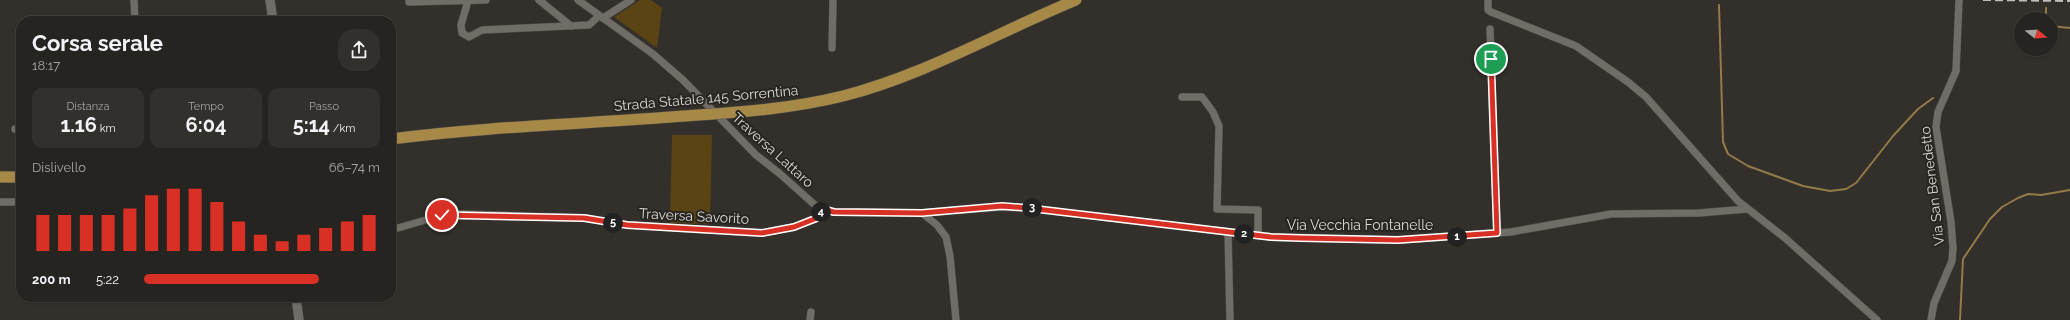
<!DOCTYPE html>
<html lang="it">
<meta charset="utf-8">
<style>
body{margin:0;font-family:Raleway,sans-serif;background:#32302d;color:#f1f3f6;height:100vh;display:flex;flex-direction:column;font-size:15px;white-space:nowrap}
*{box-sizing:border-box;margin:0}
p{font-size:13px;color:#a4a4a5}
.icon{flex:none;width:22px;height:22px;fill:none;stroke:currentColor;stroke-width:2;stroke-linecap:round;stroke-linejoin:round}
.map{position:relative;flex:1;overflow:hidden}
.panel{position:absolute;left:16px;top:16px;width:380px;height:286px;display:flex;flex-direction:column;background:#262420;border-radius:16px;box-shadow:0 1px 3px #0004,0 0 0 1px #42413e}
.panel>*{flex:none}
.needle{width:26px;rotate:107deg}
.controls{position:absolute;left:2014px;top:12px;display:grid;gap:8px}
.controls a{display:grid;place-items:center;width:44px;height:44px;border-radius:50%;background:#262420;box-shadow:0 1px 3px #0004,0 0 0 1px #42413e;font-size:20px}
.pin{position:absolute;display:grid;place-items:center;width:34px;height:34px;color:#fff;margin:-17px;border:2px solid #fff;border-radius:50%;box-shadow:0 1px 4px #0007}
.km{position:absolute;width:20px;height:20px;margin:-10px;border-radius:50%;background:#222;color:#fff;font-size:11px;line-height:20px;text-align:center}
.round{display:grid;place-items:center;flex:none;width:42px;height:42px;border-radius:16px;background:#32302d}
.summary{display:flex;align-items:center;justify-content:space-between;height:68px;padding:0 16px}
h1{font-size:22px;font-weight:700;line-height:30px}
.figures{display:grid;grid-template-columns:repeat(3,1fr);gap:6px;height:68px;padding:4px 16px}
.figures div{display:grid;align-content:center;border-radius:10px;background:#32302d;text-align:center}
.figures b{font-size:20px;font-weight:700}
.figures small{font-size:11px;font-weight:400}
.figures p{font-size:11px}
.chart{height:112px;padding:8px 16px}
.chart p{display:flex;justify-content:space-between}
.chart svg{width:100%;height:72px;margin-top:4px;stroke:#d93025;stroke-width:6}
ul{padding:0 16px;list-style:none;font-size:13px}
li{display:grid;grid-template-columns:64px 48px 1fr;align-items:center;height:30px}
li i{height:10px;border-radius:5px;background:#d93025}
.map>svg:first-child{display:block}
.green{fill:#5a4414}
.lines{fill:none;stroke-linecap:round;stroke-linejoin:round}
.stream{stroke:#937a49;stroke-width:2}
.minor-casing{stroke:#504e49;stroke-width:8}
.tertiary-casing{stroke:#504e49;stroke-width:10}
.trunk-casing{stroke:#504e49;stroke-width:12}
.minor{stroke:#706d67;stroke-width:7}
.tertiary{stroke:#706d67;stroke-width:9}
.trunk{stroke:#a68847;stroke-width:11}
.rail{stroke:#bebdb8;stroke-width:2;stroke-dasharray:8 4;stroke-linecap:butt}
.trunk-bridge-casing{stroke:#504e49;stroke-width:12;stroke-linecap:butt}
.trunk-bridge{stroke:#a68847;stroke-width:11}
.route-casing{stroke:#fff;stroke-width:8}
.route{stroke:#d93025;stroke-width:5}
.labels{text-anchor:middle;dominant-baseline:central;stroke-width:4;stroke-linejoin:round;paint-order:stroke}
.street-label{font-size:14px;fill:#dad9d5;stroke:#292621}
</style>
<div class="map">
<svg width="2070" height="320" viewBox="0 0 2070 320">
<rect width="100%" height="100%" fill="#33302b"/>
<g class="green">
<polygon points="640,0 651,0 662,8 657,48 614,17"/>
<polygon points="672,135 712,135 710,224 670,223"/>
</g>
<g class="lines">
<g class="stream">
<polyline points="1719,5 1723,142 1728,154 1748,166 1803,186 1830,191 1846,189 1856,183 1893,136 1918,109 1933,98"/>
<polyline points="2046,19 2046,8"/>
<polyline points="2051,26 2070,28"/>
<polyline points="1960,320 1963,259 1990,219 2002,207 2018,198 2028,194 2041,195 2070,190"/>
</g>
<defs>
<g id="minor">
<polyline points="134,0 135,21"/>
<polyline points="409,0 409,2 486,0"/>
<polyline points="539,0 571,26"/>
<polyline points="578,0 653,54 683,80 756,155 779,173 816,206 834,212 922,213 937,225 946,237 950,256 956,320"/>
<polyline points="1488,0 1488,10 1491,12 1576,46 1628,82 1646,97 1738,201 1785,238 1877,320"/>
<polyline points="468,1 461,25 462,33 469,37 482,30 589,25 599,16"/>
<polyline points="603,18 631,0"/>
<polyline points="1490,29 1497,233"/>
<polyline points="832,48 833,0"/>
<polyline points="1182,97 1202,97 1213,112 1219,126 1217,209 1258,210 1258,235"/>
<polyline points="15,129 21,129"/>
<polyline points="0,202 21,202"/>
<polyline points="922,213 1001,207 1028,208 1271,237 1398,240 1511,232 1611,214 1699,213 1747,209"/>
<polyline points="391,230 443,215 460,214 584,218 627,225 762,233 794,227 817,218 822,209"/>
<polyline points="1228,232 1230,320"/>
<polyline points="810,320 811,312"/>
<polyline points="1931,320 1934,303 1952,261 1953,248 1951,222 1936,127 1938,112 1956,71 1959,0"/>
</g>
<g id="tertiary">
<polyline points="270,0 273,21"/>
<polyline points="296,297 299,320"/>
</g>
<polyline id="trunk" points="0,177 21,177"/>
</defs>
<use href="#minor" class="minor-casing"/>
<use href="#tertiary" class="tertiary-casing"/>
<use href="#trunk" class="trunk-casing"/>
<use href="#minor" class="minor"/>
<use href="#tertiary" class="tertiary"/>
<use href="#trunk" class="trunk"/>
<polyline class="rail" points="1983,0 2070,1"/>
<defs>
<path id="trunk-bridge" d="M 391,139 C 484,127 577,124 671,117 C 729,113 787,110 843,96 C 925,75 998,32 1076,0"/>
</defs>
<use href="#trunk-bridge" class="trunk-bridge-casing"/>
<use href="#trunk-bridge" class="trunk-bridge"/>
</g>
<g class="lines">
<defs>
<polyline id="route" points="442,215 584,218 627,225 762,233 794,227 817,218 822,209 834,212 922,213 1002,206 1028,208 1271,237 1300,238 1398,240 1497,233 1491,59"/>
</defs>
<use href="#route" class="route-casing"/>
<use href="#route" class="route"/>
</g>
<g class="labels">
<g class="street-label">
<text transform="translate(706 98) rotate(-5)">Strada Statale 145 Sorrentina</text>
<text transform="translate(773 150) rotate(42)">Traversa Lattaro</text>
<text transform="translate(1932 186) rotate(-97)">Via San Benedetto</text>
<text transform="translate(694 216) rotate(3)">Traversa Savorito</text>
<text x="1360" y="225">Via Vecchia Fontanelle</text>
</g>
</g>
</svg>
<div class="controls">
<a><svg class="needle" viewBox="-14 -14 28 28"><path d="M0-13l5 13h-10z" fill="#e53935"/><path d="M0 13l5-13h-10z" fill="#a4a4a5"/></svg></a>
</div>
<div class="pin" style="left:1491px;top:59px;background:#1e9e55"><svg class="icon" aria-label="arrive" viewBox="0 0 24 24"><path d="M6 21V4h12l-3 4 3 4H6"/></svg></div>
<div class="pin" style="left:442px;top:215px;background:#d93025"><svg class="icon" aria-label="check" viewBox="0 0 24 24"><path d="M5 12l5 5 9-10"/></svg></div>
<b class="km" style="left:1457px;top:237px">1</b>
<b class="km" style="left:1244px;top:234px">2</b>
<b class="km" style="left:1032px;top:208px">3</b>
<b class="km" style="left:821px;top:212px">4</b>
<b class="km" style="left:613px;top:223px">5</b>
<section class="panel">
<div class="summary"><div><h1>Corsa serale</h1><p>18:17</p></div><a class="round"><svg class="icon" aria-label="share" viewBox="0 0 24 24"><path d="M12 15V3M7 8l5-5 5 5M5 13v7h14v-7"/></svg></a></div>
<div class="figures">
<div><p>Distanza</p><b>1.16<small> km</small></b></div>
<div><p>Tempo</p><b>6:04</b></div>
<div><p>Passo</p><b>5:14<small> /km</small></b></div>
</div>
<div class="chart"><p><span>Dislivello</span>66–74 m</p>
<svg viewBox="0 0 160 44" preserveAspectRatio="none"><path d="M5 44V22M15 44V22M25 44V22M35 44V22M45 44V18M55 44V10M65 44V6M75 44V6M85 44V14M95 44V26M105 44V34M115 44V38M125 44V34M135 44V30M145 44V26M155 44V22"/></svg>
</div>
<ul>
<li><b>200 m</b>5:22<i style="width:74%"></i></li>
</ul>
</section>
</div>
